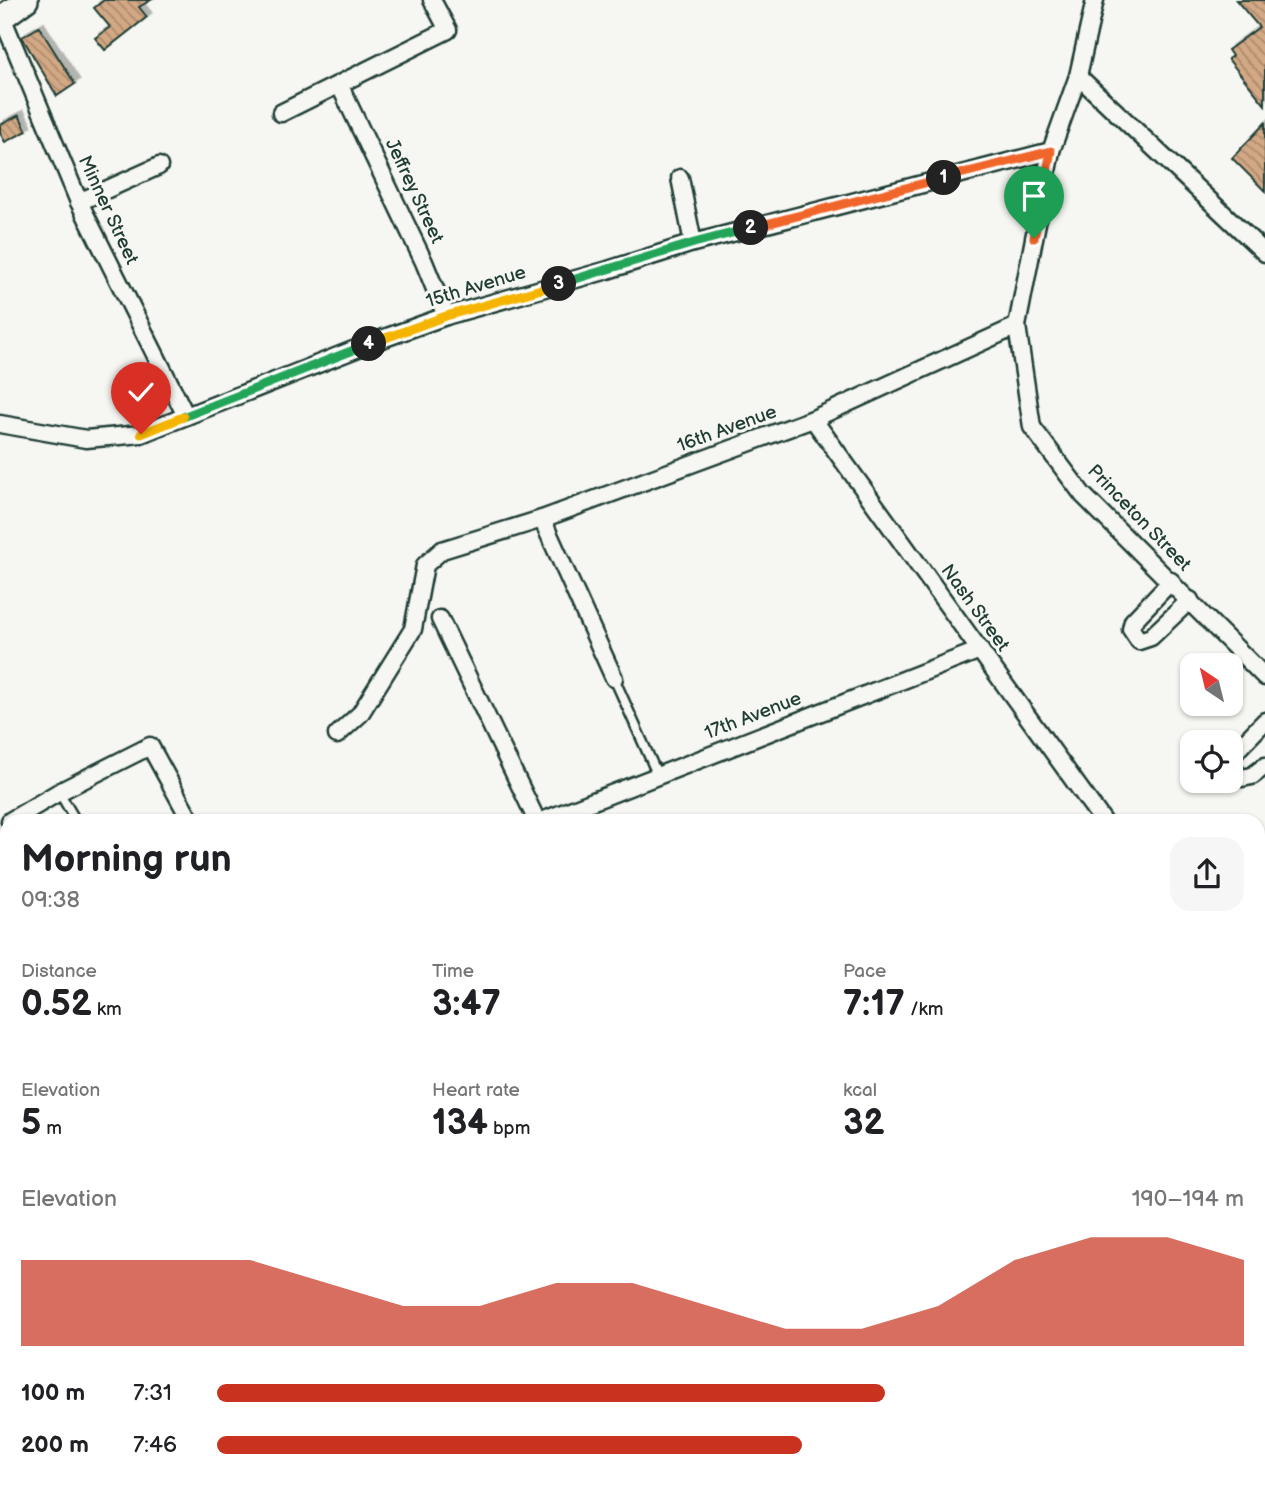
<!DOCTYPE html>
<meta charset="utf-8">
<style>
body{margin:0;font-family:"Balsamiq Sans",sans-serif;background:#f6f6f6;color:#202124;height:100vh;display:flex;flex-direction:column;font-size:26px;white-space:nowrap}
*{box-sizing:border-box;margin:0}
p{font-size:23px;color:#757577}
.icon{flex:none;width:38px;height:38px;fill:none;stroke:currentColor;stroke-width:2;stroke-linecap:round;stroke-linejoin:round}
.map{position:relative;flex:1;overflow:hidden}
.drawer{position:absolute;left:0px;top:814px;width:1265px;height:674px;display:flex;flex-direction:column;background:#fff;border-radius:21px 21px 0 0;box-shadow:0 2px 5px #0004}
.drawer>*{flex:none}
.needle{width:46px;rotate:325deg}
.buttons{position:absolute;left:1180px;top:653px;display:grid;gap:14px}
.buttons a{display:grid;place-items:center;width:63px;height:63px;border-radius:14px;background:#fff;box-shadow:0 2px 5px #0004;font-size:35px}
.pin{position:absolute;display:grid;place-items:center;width:60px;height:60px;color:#fff;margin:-72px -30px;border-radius:50% 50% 50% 0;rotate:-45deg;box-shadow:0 0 7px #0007}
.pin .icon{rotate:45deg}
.km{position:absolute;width:35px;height:35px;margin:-18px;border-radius:50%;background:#222;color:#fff;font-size:19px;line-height:35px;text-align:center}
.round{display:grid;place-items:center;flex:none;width:74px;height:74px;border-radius:21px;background:#f6f6f6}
.summary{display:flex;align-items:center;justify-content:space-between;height:119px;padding:0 21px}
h1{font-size:38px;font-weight:600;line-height:52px}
.metrics{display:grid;grid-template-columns:repeat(3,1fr);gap:10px;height:119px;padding:7px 21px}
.metrics div{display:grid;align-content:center}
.metrics b{font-size:35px;font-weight:600}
.metrics small{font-size:19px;font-weight:400}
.metrics p{font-size:19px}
.chart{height:196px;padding:14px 21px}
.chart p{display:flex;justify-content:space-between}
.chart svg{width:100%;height:126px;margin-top:7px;fill:#c8321e;opacity:.7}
ul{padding:0 21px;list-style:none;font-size:23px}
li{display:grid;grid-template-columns:112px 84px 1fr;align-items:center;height:52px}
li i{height:18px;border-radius:9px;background:#c8321e}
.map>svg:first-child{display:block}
.building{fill:url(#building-back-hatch);stroke:#1f3d34;stroke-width:2;filter:url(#shadow)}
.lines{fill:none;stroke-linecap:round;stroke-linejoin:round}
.lane-casing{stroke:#1f3d34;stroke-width:13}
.street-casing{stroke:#1f3d34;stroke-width:21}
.secondary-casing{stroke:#1f3d34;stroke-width:28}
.lane{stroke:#f6f6f2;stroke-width:8}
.street{stroke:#f6f6f2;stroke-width:16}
.secondary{stroke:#f6f6f2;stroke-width:23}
.split-1-casing{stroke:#fff;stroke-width:14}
.split-2-casing{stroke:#fff;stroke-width:14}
.split-3-casing{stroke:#fff;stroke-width:14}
.split-4-casing{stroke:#fff;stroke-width:14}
.split-5-casing{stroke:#fff;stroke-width:14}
.split-6-casing{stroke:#fff;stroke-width:14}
.split-1{stroke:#f0652b;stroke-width:9}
.split-2{stroke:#f0652b;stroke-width:9}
.split-3{stroke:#22a559;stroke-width:9}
.split-4{stroke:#f5b400;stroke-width:9}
.split-5{stroke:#22a559;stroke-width:9}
.split-6{stroke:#f5b400;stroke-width:9}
.labels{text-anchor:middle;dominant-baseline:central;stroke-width:6;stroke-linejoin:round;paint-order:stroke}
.street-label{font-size:19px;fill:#1f3d34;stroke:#f6f6f2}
</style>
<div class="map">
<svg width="1265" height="1487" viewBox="0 0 1265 1487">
<defs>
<pattern id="building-back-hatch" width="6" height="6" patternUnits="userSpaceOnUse" patternTransform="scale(1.75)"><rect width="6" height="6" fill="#d3a884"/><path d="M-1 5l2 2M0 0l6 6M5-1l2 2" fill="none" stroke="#ab8a6d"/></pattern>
<filter id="shadow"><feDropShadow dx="4.5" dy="-4.5" stdDeviation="0" flood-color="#0004"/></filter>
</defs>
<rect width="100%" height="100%" fill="#f6f6f2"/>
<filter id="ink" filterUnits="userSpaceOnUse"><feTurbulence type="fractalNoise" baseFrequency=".0143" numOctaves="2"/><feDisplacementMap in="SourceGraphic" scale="14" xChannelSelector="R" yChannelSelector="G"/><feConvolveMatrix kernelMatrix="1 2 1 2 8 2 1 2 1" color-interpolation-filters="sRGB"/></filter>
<g filter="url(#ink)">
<g class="building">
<polygon points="104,0 151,0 139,7 147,17 105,50 95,38 110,27 94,8"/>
<polygon points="1236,0 1265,0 1265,105 1228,59 1232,56 1228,50 1259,27"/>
<polygon points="39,27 75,84 57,96 22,37"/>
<polygon points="19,115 27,131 5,142 0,133 0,125"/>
<polygon points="1265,123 1265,191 1232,158"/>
</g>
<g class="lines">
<defs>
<g id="lane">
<polyline points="614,678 658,776"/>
<polyline points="59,792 76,821"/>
</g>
<g id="street">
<polyline points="1095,0 1078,76 1051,151 1017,326 1032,427 1083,495 1265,677"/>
<polyline points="2,17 79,202 186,416"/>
<polyline points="1078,76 1265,253"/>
<polyline points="340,86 424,262 446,316"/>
<polyline points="281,113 448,30 432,0"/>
<polyline points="680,178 693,243"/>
<polyline points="79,202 159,166"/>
<polyline points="813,419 1103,821"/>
<polyline points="0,424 86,439 141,434 376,341 446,316 608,270 693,243 1051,151"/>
<polyline points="542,519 614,678"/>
<polyline points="1171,581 1133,621 1131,629 1139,641 1151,637 1190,600"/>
<polyline points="440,619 537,821"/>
<polyline points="337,735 360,714 413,629 425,565 442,550 542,519 813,419 1017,326"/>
<polyline points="1230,757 1265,721"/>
<polyline points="1230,767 1242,778 1252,776 1265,766"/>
<polyline points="10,821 59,792 150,746 191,821"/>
<polyline points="542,821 980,650"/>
<polyline points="1258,1033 1265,1042"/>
<polyline points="1258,1112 1265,1108"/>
<polyline points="0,1243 7,1240"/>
<polyline points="0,1443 7,1446"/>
<polyline points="87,1480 112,1487"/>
<polyline points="270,1480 272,1487"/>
<polyline points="573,1480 575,1487"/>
<polyline points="1008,1487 1036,1480"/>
</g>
<polyline id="secondary" points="0,19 26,0"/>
</defs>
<use href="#lane" class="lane-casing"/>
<use href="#street" class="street-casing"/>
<use href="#secondary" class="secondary-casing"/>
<use href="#lane" class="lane"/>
<use href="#street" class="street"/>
<use href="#secondary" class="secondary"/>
</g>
</g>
<g class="lines" filter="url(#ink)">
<defs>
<polyline id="split-1" points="944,178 1051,151 1034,238"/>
<polyline id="split-2" points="751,228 944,178"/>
<polyline id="split-3" points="559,284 694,243 751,228"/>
<polyline id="split-4" points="369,344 446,316 559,284"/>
<polyline id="split-5" points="183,417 369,344"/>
<polyline id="split-6" points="141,434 183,417"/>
</defs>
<use href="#split-1" class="split-1-casing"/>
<use href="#split-2" class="split-2-casing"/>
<use href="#split-3" class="split-3-casing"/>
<use href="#split-4" class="split-4-casing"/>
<use href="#split-5" class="split-5-casing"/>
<use href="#split-6" class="split-6-casing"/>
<use href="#split-1" class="split-1"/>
<use href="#split-2" class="split-2"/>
<use href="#split-3" class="split-3"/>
<use href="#split-4" class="split-4"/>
<use href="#split-5" class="split-5"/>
<use href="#split-6" class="split-6"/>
</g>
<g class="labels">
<g class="street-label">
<text transform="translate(414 191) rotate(65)">Jeffrey Street</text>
<text transform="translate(108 210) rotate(65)">Minner Street</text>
<text transform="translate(476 287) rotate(-17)">15th Avenue</text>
<text transform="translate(727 429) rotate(-20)">16th Avenue</text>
<text transform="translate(1139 518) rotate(46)">Princeton Street</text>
<text transform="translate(975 608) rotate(54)">Nash Street</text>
<text transform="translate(753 716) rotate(-21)">17th Avenue</text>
</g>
</g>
</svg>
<div class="buttons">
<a><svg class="needle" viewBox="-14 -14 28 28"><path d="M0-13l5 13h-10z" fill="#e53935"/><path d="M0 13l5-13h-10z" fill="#757577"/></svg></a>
<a><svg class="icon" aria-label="locate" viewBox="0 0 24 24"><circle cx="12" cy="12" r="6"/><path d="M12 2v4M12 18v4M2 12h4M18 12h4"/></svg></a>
</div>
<div class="pin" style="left:1034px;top:238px;background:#1e9e55"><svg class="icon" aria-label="arrive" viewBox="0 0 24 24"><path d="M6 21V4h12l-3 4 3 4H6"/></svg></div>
<div class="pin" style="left:141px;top:434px;background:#d93025"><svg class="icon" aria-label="check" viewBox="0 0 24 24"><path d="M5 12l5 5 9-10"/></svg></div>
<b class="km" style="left:944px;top:178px">1</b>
<b class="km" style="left:751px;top:228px">2</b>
<b class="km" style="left:559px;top:284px">3</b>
<b class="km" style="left:369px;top:344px">4</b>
<section class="drawer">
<div class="summary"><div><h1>Morning run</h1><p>09:38</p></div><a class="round"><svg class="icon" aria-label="share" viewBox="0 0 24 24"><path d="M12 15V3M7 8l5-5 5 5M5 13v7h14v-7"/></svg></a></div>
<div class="metrics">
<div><p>Distance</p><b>0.52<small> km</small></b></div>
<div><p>Time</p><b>3:47</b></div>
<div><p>Pace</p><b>7:17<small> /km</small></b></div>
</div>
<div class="metrics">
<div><p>Elevation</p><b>5<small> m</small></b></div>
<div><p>Heart rate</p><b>134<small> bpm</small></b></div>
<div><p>kcal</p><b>32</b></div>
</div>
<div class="chart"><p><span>Elevation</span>190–194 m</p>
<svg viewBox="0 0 160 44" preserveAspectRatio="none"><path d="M0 44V14L10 14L20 14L30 14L40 22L50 30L60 30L70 22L80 22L90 30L100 38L110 38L120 30L130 14L140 6L150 6L160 14V44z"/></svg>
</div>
<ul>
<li><b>100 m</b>7:31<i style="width:65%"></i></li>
<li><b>200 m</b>7:46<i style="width:57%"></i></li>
</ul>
</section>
</div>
